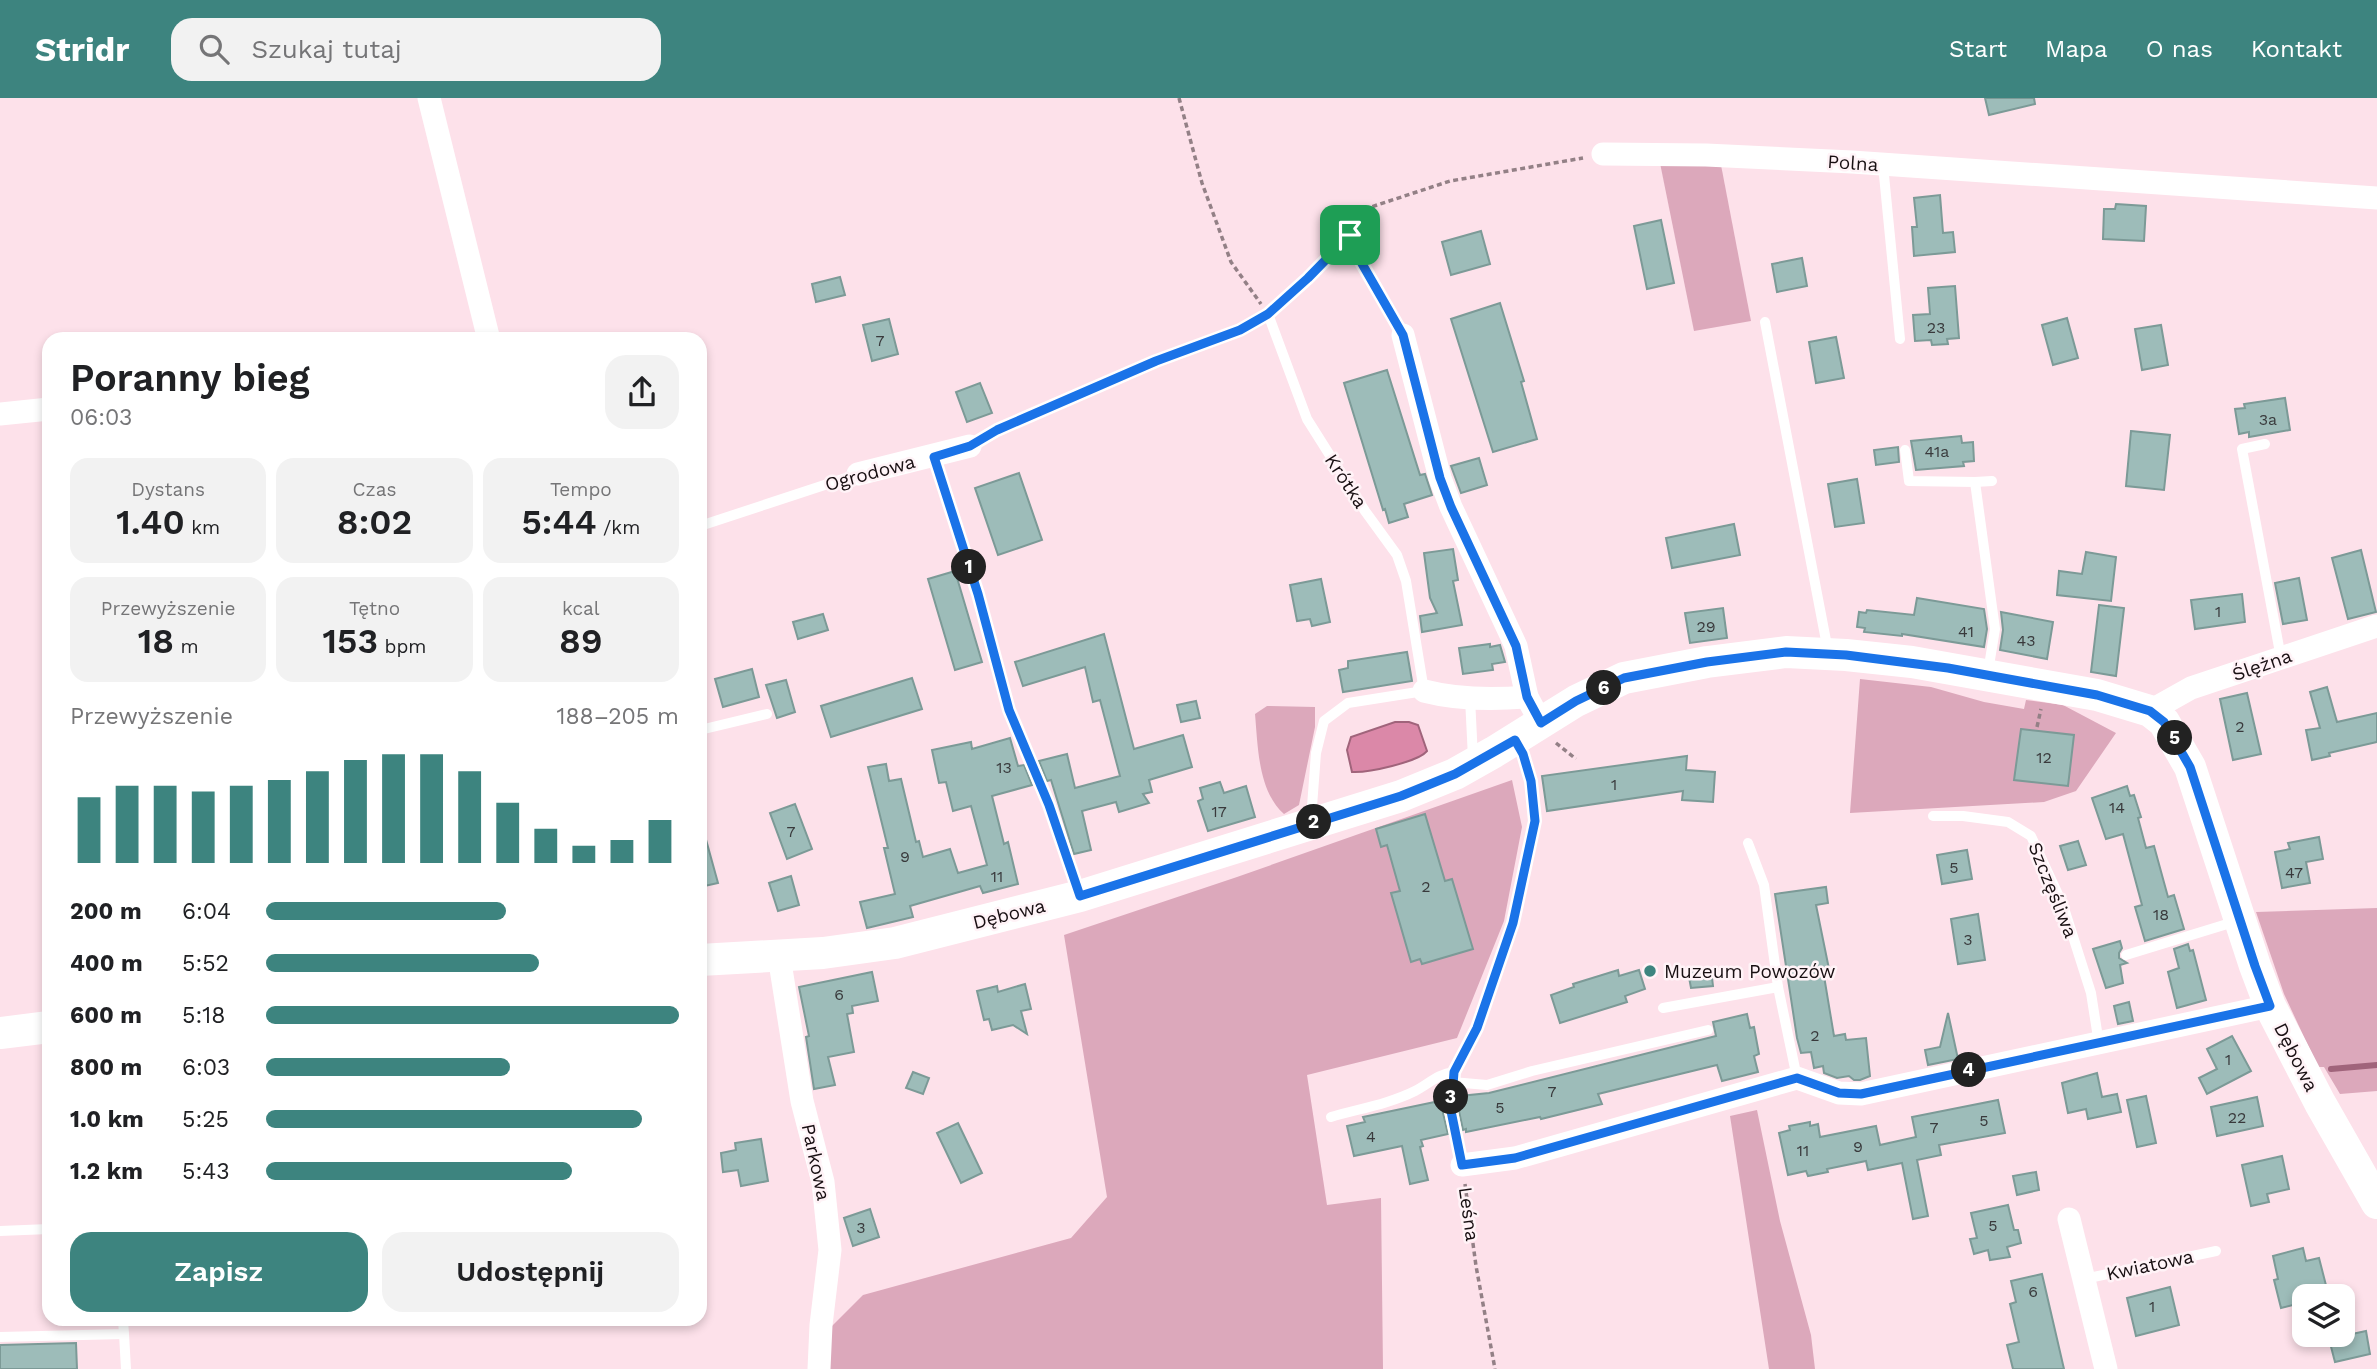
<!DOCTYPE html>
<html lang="pl">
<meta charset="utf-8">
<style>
body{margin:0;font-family:"Work Sans",sans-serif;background:#f2f2f2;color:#202124;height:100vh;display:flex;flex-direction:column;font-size:26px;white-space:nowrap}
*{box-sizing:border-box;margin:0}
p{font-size:23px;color:#757577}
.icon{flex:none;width:38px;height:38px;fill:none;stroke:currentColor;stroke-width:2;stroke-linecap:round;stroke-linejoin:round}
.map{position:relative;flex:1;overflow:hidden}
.drawer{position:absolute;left:42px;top:234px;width:665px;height:994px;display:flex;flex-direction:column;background:#fff;border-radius:21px;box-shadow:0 4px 10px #0003}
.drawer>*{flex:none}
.controls{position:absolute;left:2292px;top:1186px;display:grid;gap:14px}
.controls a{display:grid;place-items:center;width:63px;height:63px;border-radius:14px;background:#fff;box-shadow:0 4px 10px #0003;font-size:35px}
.pin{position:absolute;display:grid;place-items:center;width:60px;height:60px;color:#fff;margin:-30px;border-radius:14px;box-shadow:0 4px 10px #0006}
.km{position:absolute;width:35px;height:35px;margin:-18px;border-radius:50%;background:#222;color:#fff;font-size:19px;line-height:35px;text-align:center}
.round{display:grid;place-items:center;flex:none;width:74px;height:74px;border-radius:21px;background:#f2f2f2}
.overview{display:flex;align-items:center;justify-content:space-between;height:119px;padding:0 28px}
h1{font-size:38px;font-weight:600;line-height:52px}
.metrics{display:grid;grid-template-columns:repeat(3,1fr);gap:10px;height:119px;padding:7px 28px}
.metrics div{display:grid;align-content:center;border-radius:18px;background:#f2f2f2;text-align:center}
.metrics b{font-size:35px;font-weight:600}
.metrics small{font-size:19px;font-weight:400}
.metrics p{font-size:19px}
.chart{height:196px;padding:14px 28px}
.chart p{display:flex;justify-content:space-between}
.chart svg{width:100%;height:126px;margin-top:7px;stroke:#3d847f;stroke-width:6}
.action{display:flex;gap:14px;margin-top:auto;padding:14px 28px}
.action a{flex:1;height:80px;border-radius:21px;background:#3d847f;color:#fff;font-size:28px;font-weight:600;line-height:80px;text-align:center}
.action a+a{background:#f2f2f2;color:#202124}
ul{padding:0 28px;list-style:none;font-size:23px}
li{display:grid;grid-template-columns:112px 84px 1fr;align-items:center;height:52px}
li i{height:18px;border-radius:9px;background:#3d847f}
header{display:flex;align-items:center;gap:42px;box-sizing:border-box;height:98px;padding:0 35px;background:#3d847f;color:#fff}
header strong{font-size:33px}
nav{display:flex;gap:38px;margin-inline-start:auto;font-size:24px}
.search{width:490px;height:63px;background:#f2f2f2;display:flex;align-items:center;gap:18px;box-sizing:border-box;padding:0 24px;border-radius:21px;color:#757577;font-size:26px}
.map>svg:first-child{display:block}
.green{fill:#dca8bb}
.water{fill:#db88a8;stroke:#a0647b;stroke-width:2}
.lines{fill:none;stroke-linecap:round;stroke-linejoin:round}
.stream{stroke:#a0647b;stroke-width:6}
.building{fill:#9dbcb9;stroke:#7c9a97;stroke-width:2}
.path{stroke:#938086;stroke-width:3.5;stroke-dasharray:5 3.5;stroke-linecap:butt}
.lane{stroke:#fff;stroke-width:10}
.street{stroke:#fff;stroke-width:23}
.secondary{stroke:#fff;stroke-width:32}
.route-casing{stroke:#fff;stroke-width:14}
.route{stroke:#1a73e8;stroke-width:9}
.poi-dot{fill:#3d847f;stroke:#fff3f7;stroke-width:2.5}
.labels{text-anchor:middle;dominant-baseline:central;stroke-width:5;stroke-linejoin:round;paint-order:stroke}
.number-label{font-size:16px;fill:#393a3c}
.street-label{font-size:19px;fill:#180f12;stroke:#fff3f7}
.poi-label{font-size:19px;fill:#180f12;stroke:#fff3f7;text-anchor:start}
</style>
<header>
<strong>Stridr</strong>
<div class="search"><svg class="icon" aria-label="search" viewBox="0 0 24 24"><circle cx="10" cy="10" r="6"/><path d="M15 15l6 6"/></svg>Szukaj tutaj</div>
<nav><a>Start</a><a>Mapa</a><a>O nas</a><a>Kontakt</a></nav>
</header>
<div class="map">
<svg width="2377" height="1271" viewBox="0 0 2377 1271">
<rect width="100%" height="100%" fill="#fde1ea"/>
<g class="green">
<polygon points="1660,65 1721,67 1751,223 1694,233"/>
<polygon points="1860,581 1931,589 1984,604 2024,611 2026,602 2063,607 2116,635 2076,693 2044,704 1850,715"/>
<path d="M 1267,608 L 1315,609 L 1315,629 L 1299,707 L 1284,716 C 1258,693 1258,649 1255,616 Z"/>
<polygon points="1512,682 1522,729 1504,823 1457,940 1307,977 1327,1107 1381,1100 1383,1271 830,1271 829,1231 863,1197 1071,1140 1107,1099 1064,837 1237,779"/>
<polygon points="2377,810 2377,993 2340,996 2324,969 2318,969 2284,896 2256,814"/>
<polygon points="1757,1012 1780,1123 1811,1237 1815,1271 1769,1271 1730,1018"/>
</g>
<path class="water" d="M 1395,624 L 1409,624 L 1418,627 L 1427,653 C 1418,664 1368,675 1352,674 L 1347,652 L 1351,639 Z"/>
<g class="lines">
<polyline class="stream" points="2331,971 2377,967"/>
</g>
<g class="building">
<polygon points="1985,0 2034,0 2035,6 1989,17"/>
<polygon points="1940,97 1943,135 1953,134 1955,154 1914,158 1912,129 1917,129 1914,100"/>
<polygon points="2116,106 2146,108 2144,143 2103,141 2104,111 2115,111"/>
<polygon points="1661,122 1674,185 1647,191 1634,128"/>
<polygon points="1481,133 1490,166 1451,177 1442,144"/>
<polygon points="1802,160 1807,188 1777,194 1772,166"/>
<polygon points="840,179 845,197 816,204 812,186"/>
<polygon points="1955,188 1959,240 1947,241 1948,246 1932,247 1931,242 1915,243 1913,217 1930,216 1928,190"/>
<polygon points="1500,205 1524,283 1521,284 1537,341 1493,354 1451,221"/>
<polygon points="2067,220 2078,260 2053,267 2042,227"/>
<polygon points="889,221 898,256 872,263 863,227"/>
<polygon points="2161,227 2168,267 2142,272 2135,231"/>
<polygon points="1836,239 1844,280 1816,285 1809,244"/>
<polygon points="1387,272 1420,377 1425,376 1432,397 1404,406 1408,419 1389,425 1385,411 1383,412 1344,285"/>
<polygon points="980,285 992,315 967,324 956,294"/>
<polygon points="2285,300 2290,332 2249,339 2249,334 2239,336 2235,311 2245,310 2244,306"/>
<polygon points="2131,333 2170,337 2164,392 2126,388"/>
<polygon points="1961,338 1962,345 1973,344 1974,363 1963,364 1964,368 1916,372 1911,343"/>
<polygon points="1898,349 1899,364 1876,367 1874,352"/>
<polygon points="1479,360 1487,387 1461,395 1451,368"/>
<polygon points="1019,375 1042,442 998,457 975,390"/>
<polygon points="1857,381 1864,425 1835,429 1828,386"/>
<polygon points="1734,426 1740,457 1672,470 1666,440"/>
<polygon points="1453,451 1458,482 1453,483 1462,527 1422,534 1420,518 1437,515 1430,500 1424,455"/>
<polygon points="2361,452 2376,514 2348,521 2332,460"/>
<polygon points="2086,454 2116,459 2111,503 2057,497 2059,473 2082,476"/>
<polygon points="955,473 982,564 955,572 928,481"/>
<polygon points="2299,480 2307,522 2283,526 2275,485"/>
<polygon points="1321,481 1330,524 1312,528 1310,521 1297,523 1290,487"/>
<polygon points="2242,496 2245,524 2195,531 2191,502"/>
<polygon points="1917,500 1984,511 1987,531 1984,549 1902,536 1902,538 1864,534 1865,530 1857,529 1859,514 1866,515 1867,512 1914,517"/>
<polygon points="2099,507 2124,510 2116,578 2091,574"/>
<polygon points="1723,510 1727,540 1690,545 1685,515"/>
<polygon points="2001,514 2053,524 2047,561 2000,552 2003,532"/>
<polygon points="823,516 828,532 798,541 793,524"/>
<polygon points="1104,536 1134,651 1183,637 1192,669 1149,682 1152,694 1143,696 1149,705 1119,714 1116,704 1082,713 1091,752 1074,756 1051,682 1047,683 1039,663 1067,656 1075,690 1120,678 1100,602 1093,604 1085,569 1023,588 1015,564"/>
<polygon points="1490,546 1490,549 1500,547 1505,564 1492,566 1493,572 1463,576 1459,550"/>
<polygon points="1407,554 1412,583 1343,594 1339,572 1348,570 1348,563"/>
<polygon points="752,571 759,599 723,609 715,581"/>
<polygon points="912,580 922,611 831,639 821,608"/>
<polygon points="786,582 795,614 777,620 766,587"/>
<polygon points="2327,589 2337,624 2377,615 2377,644 2329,655 2330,658 2312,662 2306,632 2320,630 2310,594"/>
<polygon points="2247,595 2261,656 2233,662 2220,601"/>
<polygon points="1196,603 1200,620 1181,624 1177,607"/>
<polygon points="2021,631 2074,637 2068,688 2014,682"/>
<polygon points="1010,640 1018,668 1024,667 1032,687 992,698 1004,746 1008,744 1018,786 983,795 980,788 910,808 913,819 867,830 860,804 895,796 884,750 888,750 868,669 886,666 889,683 901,681 916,744 919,743 923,759 950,751 958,775 987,767 971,708 953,713 946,684 939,685 932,652 971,644 972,651"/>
<polygon points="1687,658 1686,672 1715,674 1713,704 1682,702 1683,693 1547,713 1542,678"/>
<polygon points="1220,684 1224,695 1246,688 1255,719 1208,733 1198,703 1203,701 1200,690"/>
<polygon points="2127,688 2130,698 2134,697 2141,719 2138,720 2146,750 2154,748 2168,799 2174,797 2184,831 2145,843 2135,809 2142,807 2123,736 2106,741 2092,700"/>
<polygon points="795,706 812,751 787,761 770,715"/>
<polygon points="1425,716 1445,783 1452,781 1473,851 1422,866 1420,861 1411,864 1391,795 1400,793 1387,747 1381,749 1376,731"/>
<polygon points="705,738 718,785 700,789 700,739"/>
<polygon points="2319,739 2323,761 2306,764 2310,785 2282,790 2275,754 2290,751 2288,745"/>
<polygon points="2078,743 2086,767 2068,772 2060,748"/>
<polygon points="1967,752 1972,781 1942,786 1937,757"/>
<polygon points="791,778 799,807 778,813 769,785"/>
<polygon points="1826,789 1828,805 1816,807 1829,871 1823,872 1834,938 1845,936 1846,942 1866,940 1870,978 1860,982 1854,982 1849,978 1837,980 1824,975 1823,968 1814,970 1811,954 1801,955 1797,940 1775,796"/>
<polygon points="1978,816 1985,862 1958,866 1951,821"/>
<polygon points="2120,843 2122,850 2119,855 2119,860 2127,865 2120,867 2123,885 2106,890 2093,851"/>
<polygon points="2188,846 2190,853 2193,852 2206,902 2177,910 2168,874 2179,870 2174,851"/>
<polygon points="1711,871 1713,888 1691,890 1688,874"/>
<polygon points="1618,872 1619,878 1639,872 1645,891 1625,898 1627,904 1560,925 1551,897 1574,889 1573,886"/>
<polygon points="872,874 878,903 852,908 853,915 847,916 854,954 828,959 835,987 814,991 806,939 809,938 799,889"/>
<polygon points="1025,886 1031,911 1021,913 1027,936 1013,927 992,932 989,921 984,922 977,893 997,888 998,894"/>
<polygon points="2129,904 2133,923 2118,926 2114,908"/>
<polygon points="1948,915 1958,961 1928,967 1925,952 1940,949"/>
<polygon points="1747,916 1750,930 1754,929 1759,956 1754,958 1758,974 1722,983 1717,967 1598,996 1602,1006 1541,1021 1540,1019 1466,1034 1466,1031 1463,1032 1459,1013 1460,998 1489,995 1716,938 1713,924"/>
<polygon points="2232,938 2251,973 2207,996 2199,980 2217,971 2207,951"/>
<polygon points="913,974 929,980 923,996 906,990"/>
<polygon points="2097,975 2102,999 2117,996 2121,1014 2088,1021 2086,1011 2068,1015 2062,985"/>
<polygon points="2146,998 2156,1045 2137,1049 2127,1002"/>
<polygon points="2257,999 2263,1028 2217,1038 2211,1009"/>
<polygon points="1444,1002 1443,1015 1448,1036 1421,1042 1423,1048 1420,1049 1428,1082 1410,1086 1402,1048 1354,1058 1347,1028 1365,1024 1363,1019"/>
<polygon points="1998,1002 2005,1035 1939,1047 1941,1057 1917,1062 1928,1118 1913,1121 1902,1065 1868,1072 1866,1063 1827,1071 1828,1074 1808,1078 1806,1073 1788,1077 1779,1035 1790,1032 1789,1028 1810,1024 1810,1028 1818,1026 1820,1039 1876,1028 1880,1047 1916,1039 1912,1019"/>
<polygon points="958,1025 982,1075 961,1085 937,1035"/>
<polygon points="761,1041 768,1083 741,1088 738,1072 723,1074 721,1055 736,1052 735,1045"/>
<polygon points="2282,1058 2289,1091 2267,1096 2269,1104 2251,1108 2242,1067"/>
<polygon points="2036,1074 2039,1092 2017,1097 2013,1078"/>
<polygon points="2008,1107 2014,1132 2018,1132 2021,1145 2007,1149 2010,1159 1990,1162 1988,1152 1974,1156 1970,1141 1977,1140 1971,1115"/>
<polygon points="870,1111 879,1139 853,1148 844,1120"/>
<polygon points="2303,1150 2306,1163 2319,1160 2329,1199 2305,1199 2305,1204 2281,1210 2274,1182 2278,1181 2273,1158"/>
<polygon points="2042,1176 2064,1271 2013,1271 2007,1247 2019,1244 2010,1206 2016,1204 2011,1183"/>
<polygon points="2170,1189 2179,1227 2136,1238 2127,1200"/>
<polygon points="2366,1233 2370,1256 2335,1264 2329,1241"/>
<polygon points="76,1245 77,1271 0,1271 0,1247"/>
</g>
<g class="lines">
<g class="path">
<polyline points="1179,0 1202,85 1231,164 1261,206"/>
<polyline points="1350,137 1357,157 1393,219"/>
<polyline points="1279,206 1350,137 1368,110 1450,83 1583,60"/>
<polyline points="987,338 1156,263 1240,231 1256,223"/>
<polyline points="2037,629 2041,611"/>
<polyline points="1556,645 1576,661"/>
<polyline points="1465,1086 1476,1168 1495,1271"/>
</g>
<g class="lane">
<polyline points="1883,67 1900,241"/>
<polyline points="1268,216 1307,321 1365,413 1397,457 1406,483 1424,593 1348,605 1324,623 1316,655 1311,722"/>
<polyline points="1765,224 1828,553"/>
<polyline points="2265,346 2242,351 2281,560"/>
<polyline points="1905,352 1909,383 1975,384 1995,531 1988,574"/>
<polyline points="934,359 978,496 1009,612 1049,707 1079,795"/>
<polyline points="1975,384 1992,383"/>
<polyline points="700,428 858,376"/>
<polyline points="1470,600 1473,660"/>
<polyline points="700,632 767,616"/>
<polyline points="1933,718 1963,718 2008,724 2031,738 2063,807 2091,895 2099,946"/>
<polyline points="1748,745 1764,787 1778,889 1797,980"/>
<polyline points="2126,857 2237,823"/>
<polyline points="1663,910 1778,889"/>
<polyline points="1452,984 1487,987 1532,973 1708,932"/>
<path d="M 1331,1019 C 1358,1011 1389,1006 1415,993 C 1429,986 1437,976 1454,974"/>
<polyline points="1462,1067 1451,1013 1454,974 1477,930 1513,825 1535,723 1531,683 1523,656 1516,644"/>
<polyline points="0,1133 49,1131"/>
<polyline points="2084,1181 2216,1153"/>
<polyline points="124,1236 126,1271"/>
<polyline points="0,1239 124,1236 123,1222"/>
</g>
<g class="street">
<polyline points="429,0 489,242"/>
<polyline points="1603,56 1706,57 1852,64 2377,100"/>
<polyline points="1403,237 1440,380 1451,409 1516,548 1527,599 1541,625"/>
<polyline points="0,316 49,311"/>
<polyline points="858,376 970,348"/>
<path d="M 1424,593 C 1459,602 1492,602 1527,599"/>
<polyline points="2150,613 2191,590 2377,528"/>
<polyline points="779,858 802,1003 823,1084 830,1152 821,1227 819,1271"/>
<polyline points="1462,1067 1515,1060 1797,980 1839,995 1861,996 2270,908"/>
<polyline points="2069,1121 2106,1271"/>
</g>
<g class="secondary">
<polyline points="700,862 823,855 895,845 1080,798 1401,698 1455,676 1494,654 1576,603 1624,580 1707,564 1786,554 1846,557 1912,564 2097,597 2150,613 2164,624 2190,669 2255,868 2270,908 2320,1005 2377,1105"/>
<polyline points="0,935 49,929"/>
</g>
</g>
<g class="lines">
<defs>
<polygon id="route" points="1350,137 1357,157 1403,237 1440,380 1451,409 1516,548 1527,599 1541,625 1576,603 1624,580 1707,564 1786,554 1846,557 1948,570 2097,597 2150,613 2164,624 2190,669 2255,868 2270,908 1861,996 1839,995 1797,980 1515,1060 1462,1067 1451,1013 1454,974 1477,930 1513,825 1535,723 1531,683 1523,656 1515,642 1455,676 1401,698 1080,798 1049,707 1009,612 978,496 934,359 970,348 997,332 1156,263 1240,232 1268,216 1308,180"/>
</defs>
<use href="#route" class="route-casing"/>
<use href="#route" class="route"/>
</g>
<circle class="poi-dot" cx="1650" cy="873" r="7"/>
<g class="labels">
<g class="number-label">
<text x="1936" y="229">23</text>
<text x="880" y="242">7</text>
<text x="2268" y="321">3a</text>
<text x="1937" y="353">41a</text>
<text x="2218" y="513">1</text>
<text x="1706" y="528">29</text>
<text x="1966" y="533">41</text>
<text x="2026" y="542">43</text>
<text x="2240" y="628">2</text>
<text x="2044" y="659">12</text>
<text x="1004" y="669">13</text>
<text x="1614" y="686">1</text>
<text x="2117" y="709">14</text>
<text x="1219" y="713">17</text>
<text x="791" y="733">7</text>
<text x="905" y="758">9</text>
<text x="1954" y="769">5</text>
<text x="2294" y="774">47</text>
<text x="997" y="778">11</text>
<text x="1426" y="788">2</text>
<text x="2161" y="816">18</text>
<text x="1968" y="841">3</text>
<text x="839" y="896">6</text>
<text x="1815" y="937">2</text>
<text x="2228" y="961">1</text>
<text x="1552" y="993">7</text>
<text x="1500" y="1009">5</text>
<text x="2237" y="1019">22</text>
<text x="1984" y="1022">5</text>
<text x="1934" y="1029">7</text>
<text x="1371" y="1038">4</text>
<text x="1858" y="1048">9</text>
<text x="1803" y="1052">11</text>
<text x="1993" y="1127">5</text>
<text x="861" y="1129">3</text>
<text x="2033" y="1193">6</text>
<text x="2152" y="1208">1</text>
</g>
<g class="street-label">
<text transform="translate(1853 65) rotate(4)">Polna</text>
<text transform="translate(870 375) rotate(-15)">Ogrodowa</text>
<text transform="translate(1346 383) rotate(57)">Krótka</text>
<text transform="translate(2262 567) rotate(-19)">Ślężna</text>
<text transform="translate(2053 792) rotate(68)">Szczęśliwa</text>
<text transform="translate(1009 816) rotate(-14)">Dębowa</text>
<text transform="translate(2296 959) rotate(63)">Dębowa</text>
<text transform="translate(816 1064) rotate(78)">Parkowa</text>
<text transform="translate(1469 1116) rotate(82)">Leśna</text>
<text transform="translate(2150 1167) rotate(-12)">Kwiatowa</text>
</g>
<g class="poi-label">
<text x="1664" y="873">Muzeum Powozów</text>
</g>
</g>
</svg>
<div class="controls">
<a><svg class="icon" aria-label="layers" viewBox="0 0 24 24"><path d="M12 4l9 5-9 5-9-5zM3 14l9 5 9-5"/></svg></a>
</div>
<div class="pin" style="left:1350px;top:137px;background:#1e9e55"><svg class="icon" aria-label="arrive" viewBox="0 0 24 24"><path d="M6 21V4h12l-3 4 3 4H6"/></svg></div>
<b class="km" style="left:969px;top:469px">1</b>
<b class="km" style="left:1314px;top:724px">2</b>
<b class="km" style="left:1451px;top:999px">3</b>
<b class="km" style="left:1969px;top:972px">4</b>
<b class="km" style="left:2175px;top:640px">5</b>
<b class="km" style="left:1604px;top:590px">6</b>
<section class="drawer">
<div class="overview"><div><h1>Poranny bieg</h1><p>06:03</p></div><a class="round"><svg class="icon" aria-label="share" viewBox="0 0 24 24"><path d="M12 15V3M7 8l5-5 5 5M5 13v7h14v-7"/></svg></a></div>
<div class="metrics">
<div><p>Dystans</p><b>1.40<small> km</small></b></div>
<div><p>Czas</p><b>8:02</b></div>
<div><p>Tempo</p><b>5:44<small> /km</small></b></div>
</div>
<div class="metrics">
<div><p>Przewyższenie</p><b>18<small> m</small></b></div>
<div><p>Tętno</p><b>153<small> bpm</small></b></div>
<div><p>kcal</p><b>89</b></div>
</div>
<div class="chart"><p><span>Przewyższenie</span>188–205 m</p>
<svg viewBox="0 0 160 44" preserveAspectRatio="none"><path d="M5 44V21M15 44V17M25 44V17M35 44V19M45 44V17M55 44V15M65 44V12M75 44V8M85 44V6M95 44V6M105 44V12M115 44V23M125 44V32M135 44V38M145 44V36M155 44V29"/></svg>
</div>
<ul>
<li><b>200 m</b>6:04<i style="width:58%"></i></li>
<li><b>400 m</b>5:52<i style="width:66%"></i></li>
<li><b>600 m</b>5:18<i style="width:100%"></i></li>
<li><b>800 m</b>6:03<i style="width:59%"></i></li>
<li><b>1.0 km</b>5:25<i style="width:91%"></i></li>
<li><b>1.2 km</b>5:43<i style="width:74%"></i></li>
</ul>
<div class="action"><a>Zapisz</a><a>Udostępnij</a></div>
</section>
</div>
